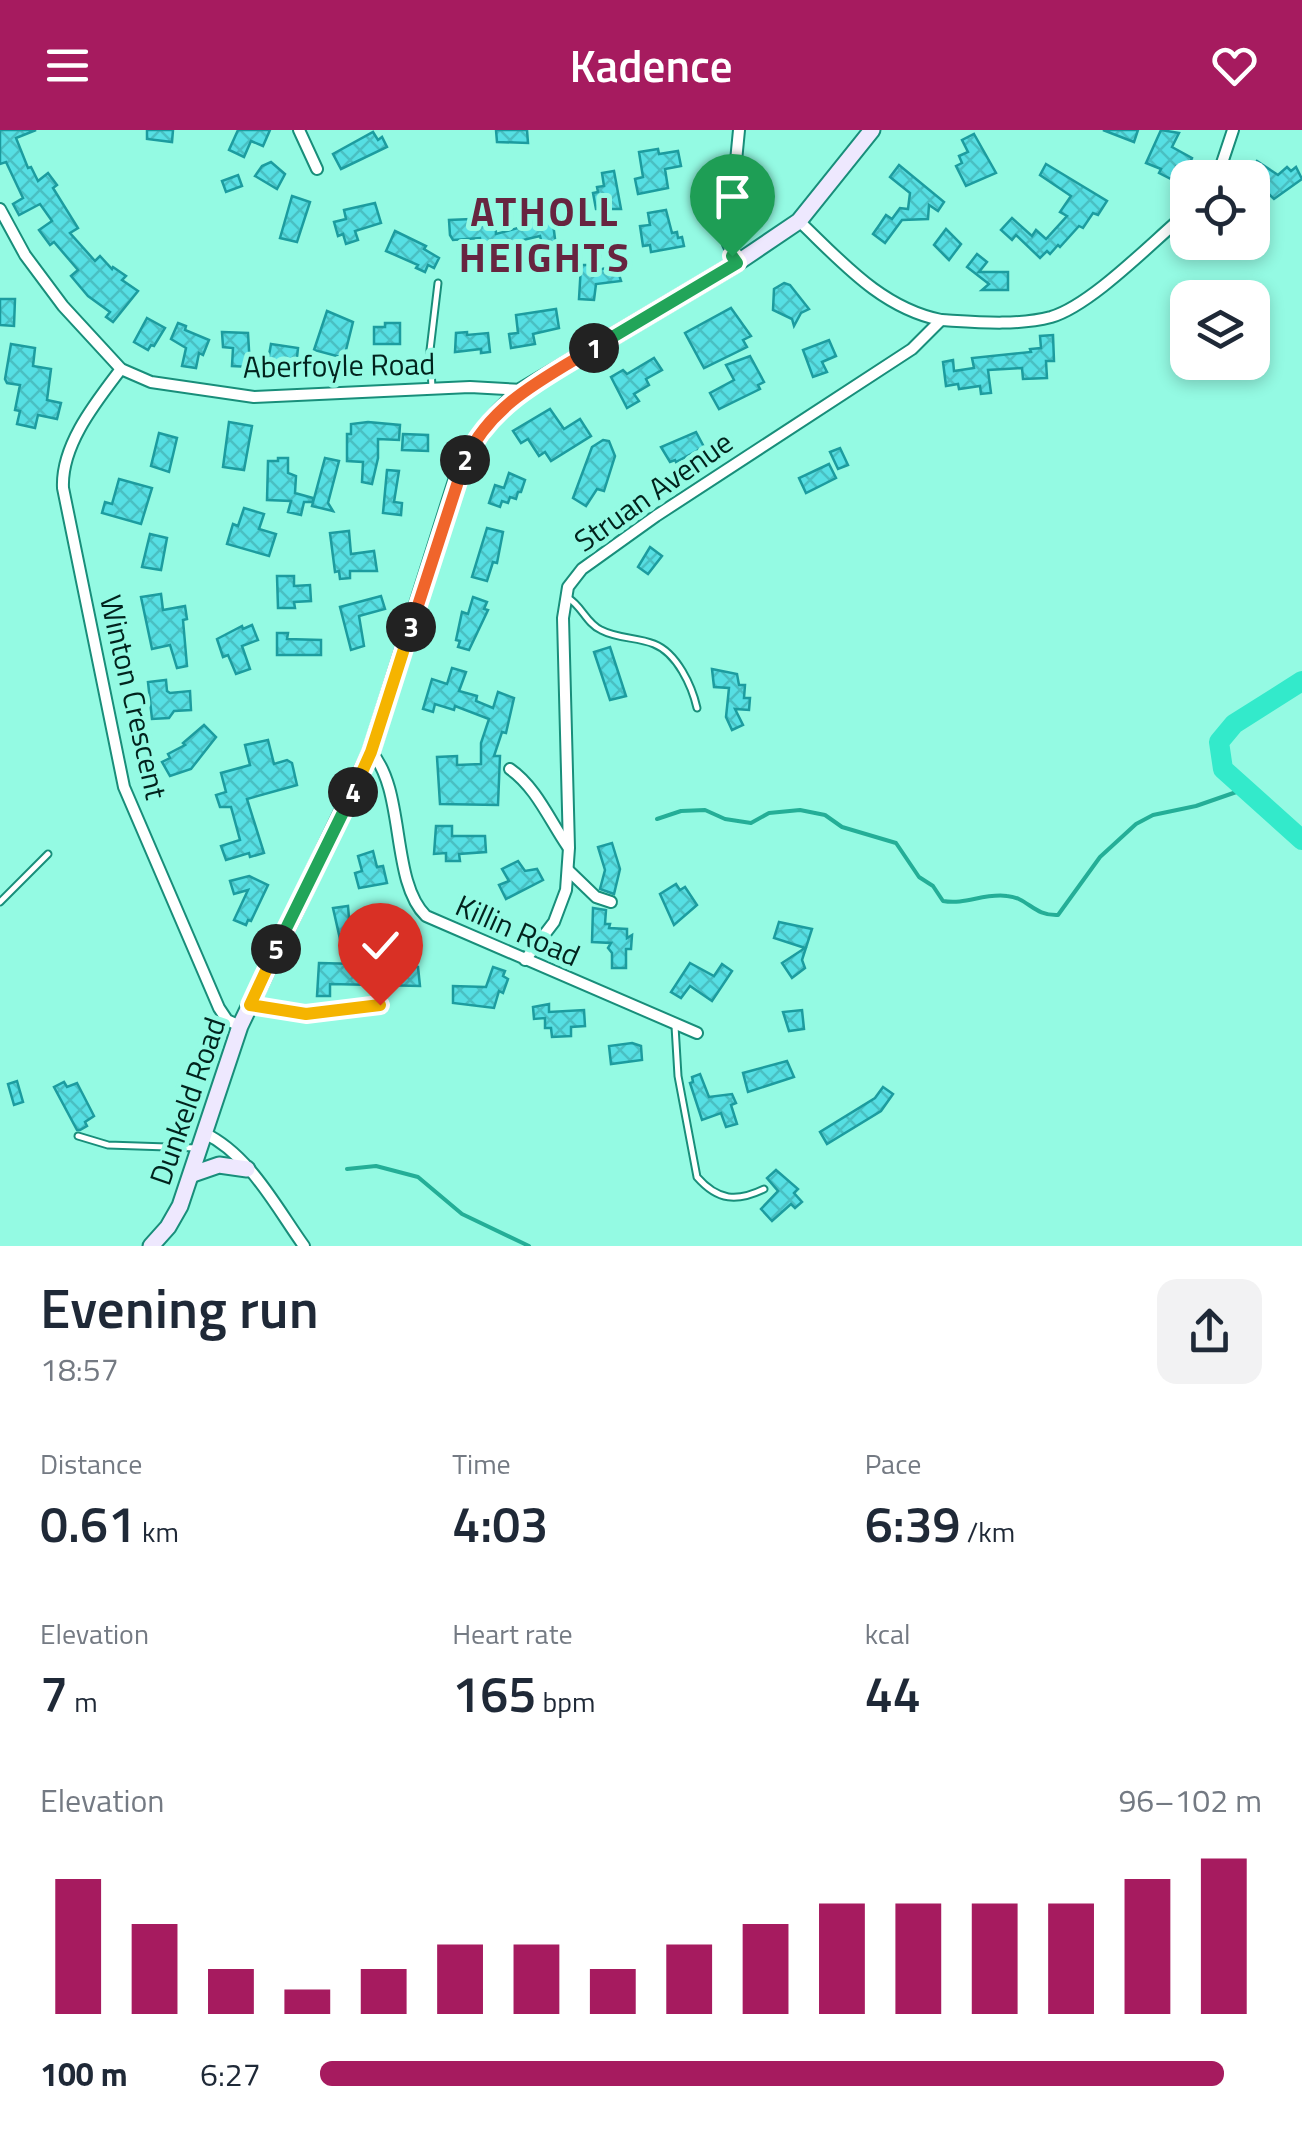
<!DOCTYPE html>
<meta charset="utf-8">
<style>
body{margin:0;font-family:"Titillium Web",sans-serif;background:#f2f2f3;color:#1f2937;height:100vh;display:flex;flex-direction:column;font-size:38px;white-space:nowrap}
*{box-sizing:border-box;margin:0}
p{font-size:32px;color:#747a83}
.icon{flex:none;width:55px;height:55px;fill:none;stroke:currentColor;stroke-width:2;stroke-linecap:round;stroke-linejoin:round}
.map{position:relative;height:1116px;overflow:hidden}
.sheet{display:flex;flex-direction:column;background:#fff;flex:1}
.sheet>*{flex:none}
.tools{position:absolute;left:1170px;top:30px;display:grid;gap:20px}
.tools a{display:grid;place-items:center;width:100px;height:100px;border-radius:20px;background:#fff;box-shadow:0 5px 15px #0003;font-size:50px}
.pin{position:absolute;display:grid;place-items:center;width:85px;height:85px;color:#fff;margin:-102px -42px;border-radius:50% 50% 50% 0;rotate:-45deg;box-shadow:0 0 10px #0007}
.pin .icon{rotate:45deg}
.km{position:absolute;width:50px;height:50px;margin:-25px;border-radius:50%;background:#222;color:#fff;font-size:28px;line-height:50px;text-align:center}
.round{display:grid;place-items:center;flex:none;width:105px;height:105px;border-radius:20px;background:#f2f2f3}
.overview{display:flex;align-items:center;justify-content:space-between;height:170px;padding:0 40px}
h1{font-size:55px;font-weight:600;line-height:75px}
.figures{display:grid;grid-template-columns:repeat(3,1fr);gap:15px;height:170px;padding:10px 40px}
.figures div{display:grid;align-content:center}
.figures b{font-size:50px;font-weight:600}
.figures small{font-size:28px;font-weight:400}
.figures p{font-size:28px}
.chart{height:280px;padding:20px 40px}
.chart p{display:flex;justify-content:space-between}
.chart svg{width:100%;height:180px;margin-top:10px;stroke:#a61b5f;stroke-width:6}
ul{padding:0 40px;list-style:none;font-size:32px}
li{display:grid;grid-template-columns:160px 120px 1fr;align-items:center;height:75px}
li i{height:25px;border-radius:12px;background:#a61b5f}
header{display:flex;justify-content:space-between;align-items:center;height:130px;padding:0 40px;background:#a61b5f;color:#fff;font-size:45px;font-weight:600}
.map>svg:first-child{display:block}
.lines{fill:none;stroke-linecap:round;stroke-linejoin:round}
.stream{stroke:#24ae97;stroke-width:4}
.river{stroke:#33eacb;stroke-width:20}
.building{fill:url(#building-cross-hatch);stroke:#1c9c9f;stroke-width:2.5}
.lane-casing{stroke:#188e7a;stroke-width:9}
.street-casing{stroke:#188e7a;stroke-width:14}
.secondary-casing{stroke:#188e7a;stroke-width:19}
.lane{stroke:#fff;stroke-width:5}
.street{stroke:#fff;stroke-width:10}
.secondary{stroke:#eee8fe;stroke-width:15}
.split-1-casing{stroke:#fff;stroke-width:20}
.split-2-casing{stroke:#fff;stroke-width:20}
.split-3-casing{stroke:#fff;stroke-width:20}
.split-4-casing{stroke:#fff;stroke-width:20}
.split-5-casing{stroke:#fff;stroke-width:20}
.split-6-casing{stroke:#fff;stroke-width:20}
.split-1{stroke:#22a559;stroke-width:12}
.split-2{stroke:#f0652b;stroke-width:12}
.split-3{stroke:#f0652b;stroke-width:12}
.split-4{stroke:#f5b400;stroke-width:12}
.split-5{stroke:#22a559;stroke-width:12}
.split-6{stroke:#f5b400;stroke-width:12}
.labels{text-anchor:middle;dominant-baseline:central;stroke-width:10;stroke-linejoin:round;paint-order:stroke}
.street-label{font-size:30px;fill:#01231d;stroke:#94fae3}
.district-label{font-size:40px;font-weight:bold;letter-spacing:2.5px;fill:#672540;stroke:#94fae3}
</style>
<header><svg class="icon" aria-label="menu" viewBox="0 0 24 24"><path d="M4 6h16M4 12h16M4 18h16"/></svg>Kadence<svg class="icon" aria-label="heart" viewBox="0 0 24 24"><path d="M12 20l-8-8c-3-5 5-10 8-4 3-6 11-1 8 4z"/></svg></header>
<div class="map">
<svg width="1302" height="1116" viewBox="0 0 1302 1116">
<defs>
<pattern id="building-cross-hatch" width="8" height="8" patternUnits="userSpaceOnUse" patternTransform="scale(2.5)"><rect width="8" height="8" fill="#56dfe3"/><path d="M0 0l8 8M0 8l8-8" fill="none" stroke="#49bfc2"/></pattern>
</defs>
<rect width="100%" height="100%" fill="#94fae3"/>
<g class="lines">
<g class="stream">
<path d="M 657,689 L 681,681 L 705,680 L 725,689 L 751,693 L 769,683 L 800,680 L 825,685 L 842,697 L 896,713 L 919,747 L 933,756 L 943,771 C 966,775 983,763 1007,766 C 1029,768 1033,786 1058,785 L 1100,727 L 1136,694 L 1153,685 L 1196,676 L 1245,659"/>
<polyline points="347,1039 376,1036 418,1047 462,1084 529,1116"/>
</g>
<polyline class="river" points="1302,551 1234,594 1219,612 1223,639 1302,710"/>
</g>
<g class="building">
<polygon points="0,0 36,0 16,8 28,38 31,37 38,51 48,43 57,55 53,58 78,98 70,103 95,131 100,126 112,139 113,137 126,146 122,150 138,161 113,192 106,187 110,182 88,166 71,146 78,140 54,112 50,115 39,100 52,91 40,74 19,85 13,74 23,68 6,32 0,34"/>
<polygon points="147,0 173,0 172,12 147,9"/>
<polygon points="238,0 270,0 263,16 251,11 244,27 229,20"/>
<polygon points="496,0 527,0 528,13 497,12"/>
<polygon points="1103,0 1138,0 1134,12"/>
<polygon points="1161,0 1179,3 1172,17 1192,28 1186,42 1176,37 1171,49 1159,43 1161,39 1146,33"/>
<polygon points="373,2 378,10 382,7 387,17 341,39 333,24"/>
<polygon points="974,4 996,43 966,56 956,36 962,33 959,26 968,22 962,10"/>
<polygon points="658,19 659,24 678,21 681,36 665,39 668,58 638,64 635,49 643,47 639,22"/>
<polygon points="1257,31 1278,45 1287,37 1291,41 1296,37 1302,49 1274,69 1252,48 1248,48"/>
<polygon points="271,32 285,44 277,59 255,46 262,36"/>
<polygon points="1046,34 1107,71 1098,85 1093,83 1083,98 1079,96 1060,117 1058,115 1050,124 1047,121 1040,128 1016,105 1012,110 1001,100 1012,88 1032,106 1036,100 1046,109 1067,86 1060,82 1071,66 1040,45"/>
<polygon points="899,35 944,72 938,81 929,75 928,89 902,90 885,113 873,104 880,94 886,85 892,89 900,78 908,79 910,63 890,47"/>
<polygon points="614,41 621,79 596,79 593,63 598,62 597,57 604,56 602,43"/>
<polygon points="238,45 242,56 226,62 222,51"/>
<polygon points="292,66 310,72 297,112 280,108"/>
<polygon points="375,73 381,93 355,101 358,110 346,114 343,104 338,106 334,92 346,89 344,80"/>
<polygon points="666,80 672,103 677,102 678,108 682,107 684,116 651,122 650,115 643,116 640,96 650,95 648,83"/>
<polygon points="541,81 544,90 548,89 550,94 553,93 556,117 544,121 540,106 493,117 497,134 484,137 480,108 453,110 450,105 449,90 495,88 496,104 529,95 526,86"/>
<polygon points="946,99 961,114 949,130 934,115"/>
<polygon points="395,101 426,116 424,119 439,128 434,138 428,135 425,142 416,138 418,135 386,121"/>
<polygon points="977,124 987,132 979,142 1008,142 1008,160 982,160 989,154 967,137"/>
<polygon points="589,125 600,126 599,140 616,135 621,151 596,154 594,170 579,169 581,135 588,135"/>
<polygon points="784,153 790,155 809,179 801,183 794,196 792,189 773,180 774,159"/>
<polygon points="0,169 15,169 14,196 0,195"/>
<polygon points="731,178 751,206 743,210 747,217 704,238 685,203"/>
<polygon points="556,179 559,198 533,204 535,214 511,218 509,204 518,203 516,185"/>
<polygon points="327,181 353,192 344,228 314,220"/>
<polygon points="147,188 165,198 154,216 151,215 148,220 134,212"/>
<polygon points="178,193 186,196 185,200 209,210 203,225 199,223 196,238 182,236 186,218 171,209"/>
<polygon points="385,193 400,193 400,214 374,214 374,197 385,197"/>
<polygon points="222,202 248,203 250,237 232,236 233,218 223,217"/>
<polygon points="467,202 467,205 488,203 490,222 481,223 481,219 455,222 456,203"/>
<polygon points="1053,205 1054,231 1046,231 1047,248 1023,249 1022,238 988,240 991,263 981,264 980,256 959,259 958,254 946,256 943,232 953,230 954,241 974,238 972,228 1031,222 1030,219 1041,218 1040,206"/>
<polygon points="829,210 836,226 822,232 827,242 813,247 803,220"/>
<polygon points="11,214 35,218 33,236 51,239 47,270 61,273 57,289 38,285 35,298 17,294 20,281 15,280 20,255 7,253 5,249"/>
<polygon points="271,214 298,218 295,246 275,243 277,232 268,231"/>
<polygon points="750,226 764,252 758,255 760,259 719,279 710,263 734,250 726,235"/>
<polygon points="654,228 662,240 646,249 649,255 634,264 639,271 627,278 611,247 623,240 627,244"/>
<polygon points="550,279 564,299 580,289 591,306 551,331 545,322 539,326 528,309 521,313 513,301"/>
<polygon points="229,292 252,296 244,340 223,337"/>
<polygon points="368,292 400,295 399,310 378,309 378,328 372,354 362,352 363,332 347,331 347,304 351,304 351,294"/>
<polygon points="696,302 704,317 676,332 675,330 670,332 661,317"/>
<polygon points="159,303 177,308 169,342 151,336"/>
<polygon points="403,304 428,305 428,321 402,320"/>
<polygon points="603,310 609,311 615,326 604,361 597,359 586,376 573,368 592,317"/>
<polygon points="840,318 848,335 838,339 830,322"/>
<polygon points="278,328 288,328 288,343 296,346 295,363 313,368 313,372 304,372 301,385 288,382 291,371 267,370 268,331 278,331"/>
<polygon points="325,328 339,331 328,373 333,381 312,376"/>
<polygon points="829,334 836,348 806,363 799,348"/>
<polygon points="387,340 399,341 394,372 402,373 401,385 383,383"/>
<polygon points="509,343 525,350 521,362 518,362 516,369 510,367 508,373 502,371 500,377 489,373 495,355 504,358"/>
<polygon points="119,349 152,358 141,394 102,383 105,372 112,374"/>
<polygon points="244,378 264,384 259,399 276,404 269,426 227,414 233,394 238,396"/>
<polygon points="487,398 503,402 497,433 493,432 487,451 472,447"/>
<polygon points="349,401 351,424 374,421 377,441 350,441 350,448 340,449 339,441 335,442 330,403"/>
<polygon points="150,404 167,408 161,440 142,437"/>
<polygon points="650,417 662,426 648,444 638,437"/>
<polygon points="277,446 294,446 294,456 310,455 311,471 294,472 295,478 278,478"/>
<polygon points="161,464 163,480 185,476 187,489 183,490 187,536 177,538 170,515 152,519 141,467"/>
<polygon points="381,466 385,479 359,486 364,516 351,520 340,477"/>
<polygon points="473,467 487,472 484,479 488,480 469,520 458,517 460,511 456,510 462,482 468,484"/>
<polygon points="252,495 258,510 242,516 250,539 236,544 228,525 223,527 217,509 242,496 243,499"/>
<polygon points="277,503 288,503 287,509 321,510 321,525 277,525"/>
<polygon points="610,517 626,566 610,570 594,522"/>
<polygon points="452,538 466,542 459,561 477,566 476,571 493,578 498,562 514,568 506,603 502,602 494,626 500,626 498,675 440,674 437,627 457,626 457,635 481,634 481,613 489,589 455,576 454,580 435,574 433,582 423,579 432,549 447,554"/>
<polygon points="712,539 737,544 739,555 745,555 744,568 750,568 749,580 735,579 743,595 732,600 726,587 729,558 714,557"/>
<polygon points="166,550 167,561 170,563 190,561 191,580 174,581 169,588 152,589 148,552"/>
<polygon points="204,595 216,607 191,639 170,646 162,632 170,628 168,624 185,615 183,613"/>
<polygon points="268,610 274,634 287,630 292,633 297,655 247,669 264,723 250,727 249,723 226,730 221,716 240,710 231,677 220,677 216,665 226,662 221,643 250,635 245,615"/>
<polygon points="436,696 452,696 452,706 485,706 486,722 459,724 460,731 446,731 446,723 434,724"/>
<polygon points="612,713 620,739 614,764 600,759 605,740 598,717"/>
<polygon points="373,721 377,737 383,736 387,753 359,758 355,743 362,741 358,726"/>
<polygon points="518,731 525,741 537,739 543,750 506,769 499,755 509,751 502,739"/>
<polygon points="249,746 268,755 251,791 248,790 246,795 234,790 248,760 234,764 230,751"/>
<polygon points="676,754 680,760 685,757 697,775 674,795 660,764"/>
<polygon points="348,776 349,788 364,786 365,794 374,792 376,804 340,809 333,778"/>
<polygon points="593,778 606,780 605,794 610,794 609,798 627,799 627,808 632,805 631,819 626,819 626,838 612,838 612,823 608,818 611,813 592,812"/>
<polygon points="779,792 812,799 802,830 805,838 792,848 782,833 805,818 774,808"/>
<polygon points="319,833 359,834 404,841 405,836 418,837 420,856 330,854 330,866 317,866"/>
<polygon points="690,833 714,846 722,834 732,841 712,871 690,856 681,868 671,862"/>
<polygon points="493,837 505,841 503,846 508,849 503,863 499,861 494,878 453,873 453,856 486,857"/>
<polygon points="549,874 549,882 584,880 585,896 571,897 571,906 552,907 551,898 545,898 545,888 534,889 533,877"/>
<polygon points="802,880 804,899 789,901 783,882"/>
<polygon points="632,913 641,916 642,930 611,934 609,916"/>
<polygon points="787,931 794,947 748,962 743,943"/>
<polygon points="700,944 709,967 732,964 736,973 731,975 737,994 726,997 721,983 702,990 690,953 693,952 692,947"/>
<polygon points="17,951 23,972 14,975 8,954"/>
<polygon points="64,952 67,957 77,953 94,986 85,992 87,996 80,1000 77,1000 54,957"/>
<polygon points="883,957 893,964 881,981 827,1014 820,1002 875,968"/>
<polygon points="776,1040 798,1059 794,1063 802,1072 795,1078 791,1074 772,1091 761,1079 778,1061 767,1048"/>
</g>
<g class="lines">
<defs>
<g id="lane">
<polyline points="432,258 430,220 438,153"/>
<path d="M 568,468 C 582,476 586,493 601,500 C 618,509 637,507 654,514 C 677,523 692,556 697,578"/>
<polyline points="0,772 48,724"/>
<polyline points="254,876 306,884 379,875"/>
<path d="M 675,896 L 678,946 L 697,1047 C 718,1071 737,1072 764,1059"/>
<polyline points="78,1006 108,1015 197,1018"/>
</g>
<g id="street">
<polyline points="299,0 317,39"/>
<polyline points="1217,48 1233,0"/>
<polyline points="0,79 25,125 63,176 121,239 151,252 254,267 470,257 523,260"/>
<polyline points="737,133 728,114 739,0"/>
<path d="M 941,190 C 975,192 1017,196 1051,187 C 1092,175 1153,111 1188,82"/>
<path d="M 121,239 C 96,272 61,315 63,358 L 124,657 L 219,878 L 227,890 L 240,896"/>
<path d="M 371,622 C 406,660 390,751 426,786 L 697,903"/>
<path d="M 510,639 C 536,657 550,691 568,717"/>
<polyline points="568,740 596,767 611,772"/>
<path d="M 525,830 L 554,792 L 566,760 L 569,718 L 563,488 L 568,457 L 582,439 L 656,386 L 912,219 L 941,190 C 881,178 841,131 799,91"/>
<path d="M 204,1003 C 249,1024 276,1077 304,1116"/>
</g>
<g id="secondary">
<polyline points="193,1044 219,1035 247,1039"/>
<path d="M 151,1116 L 168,1097 L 180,1076 L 240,896 L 371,622 L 458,346 C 473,310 492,285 523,260 L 737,133 L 799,91 L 872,0"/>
</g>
</defs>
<use href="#lane" class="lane-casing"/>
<use href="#street" class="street-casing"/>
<use href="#secondary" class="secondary-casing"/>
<use href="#lane" class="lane"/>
<use href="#street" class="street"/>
<use href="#secondary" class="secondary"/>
</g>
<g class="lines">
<defs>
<polyline id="split-1" points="594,218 737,133 732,126"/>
<path id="split-2" d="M 465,330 C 491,274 543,249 594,218"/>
<polyline id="split-3" points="411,497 465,330"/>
<polyline id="split-4" points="353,662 371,622 411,497"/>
<polyline id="split-5" points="276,819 353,662"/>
<polyline id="split-6" points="276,819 250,875 306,884 380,875"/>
</defs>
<use href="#split-1" class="split-1-casing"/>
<use href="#split-2" class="split-2-casing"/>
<use href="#split-3" class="split-3-casing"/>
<use href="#split-4" class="split-4-casing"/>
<use href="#split-5" class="split-5-casing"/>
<use href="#split-6" class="split-6-casing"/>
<use href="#split-1" class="split-1"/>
<use href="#split-2" class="split-2"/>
<use href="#split-3" class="split-3"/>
<use href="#split-4" class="split-4"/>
<use href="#split-5" class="split-5"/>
<use href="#split-6" class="split-6"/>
</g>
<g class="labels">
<g class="street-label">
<text transform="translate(339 235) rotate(-1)">Aberfoyle Road</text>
<text transform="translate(653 361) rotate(-35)">Struan Avenue</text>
<text transform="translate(134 567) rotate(77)">Winton Crescent</text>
<text transform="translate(518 800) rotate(24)">Killin Road</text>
<text transform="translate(187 971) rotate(-71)">Dunkeld Road</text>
</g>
<g class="district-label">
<text x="545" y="81">ATHOLL<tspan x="545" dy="46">HEIGHTS</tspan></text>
</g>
</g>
</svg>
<div class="tools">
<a><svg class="icon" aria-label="locate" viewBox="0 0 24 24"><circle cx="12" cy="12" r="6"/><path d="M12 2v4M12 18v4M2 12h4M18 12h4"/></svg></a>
<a><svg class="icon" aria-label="layers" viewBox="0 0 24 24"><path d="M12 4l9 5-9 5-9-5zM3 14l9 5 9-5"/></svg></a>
</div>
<div class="pin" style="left:732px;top:126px;background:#1e9e55"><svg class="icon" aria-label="arrive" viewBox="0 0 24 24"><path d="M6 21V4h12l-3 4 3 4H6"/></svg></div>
<div class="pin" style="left:380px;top:875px;background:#d93025"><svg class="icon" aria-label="check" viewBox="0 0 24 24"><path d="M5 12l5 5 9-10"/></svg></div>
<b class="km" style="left:594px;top:218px">1</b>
<b class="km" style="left:465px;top:330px">2</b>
<b class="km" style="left:411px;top:497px">3</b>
<b class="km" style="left:353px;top:662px">4</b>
<b class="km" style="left:276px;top:819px">5</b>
</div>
<section class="sheet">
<div class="overview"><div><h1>Evening run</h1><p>18:57</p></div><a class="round"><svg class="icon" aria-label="share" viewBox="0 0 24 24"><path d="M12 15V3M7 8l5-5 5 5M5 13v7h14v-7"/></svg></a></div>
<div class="figures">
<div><p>Distance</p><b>0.61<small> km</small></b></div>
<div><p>Time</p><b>4:03</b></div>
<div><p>Pace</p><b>6:39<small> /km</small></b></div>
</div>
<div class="figures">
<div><p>Elevation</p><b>7<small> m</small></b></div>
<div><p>Heart rate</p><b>165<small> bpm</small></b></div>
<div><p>kcal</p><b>44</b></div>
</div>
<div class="chart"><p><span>Elevation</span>96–102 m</p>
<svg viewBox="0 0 160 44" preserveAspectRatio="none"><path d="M5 44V11M15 44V22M25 44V33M35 44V38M45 44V33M55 44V27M65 44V27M75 44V33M85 44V27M95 44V22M105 44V17M115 44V17M125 44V17M135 44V17M145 44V11M155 44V6"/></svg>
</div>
<ul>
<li><b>100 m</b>6:27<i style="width:96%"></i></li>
</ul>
</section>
